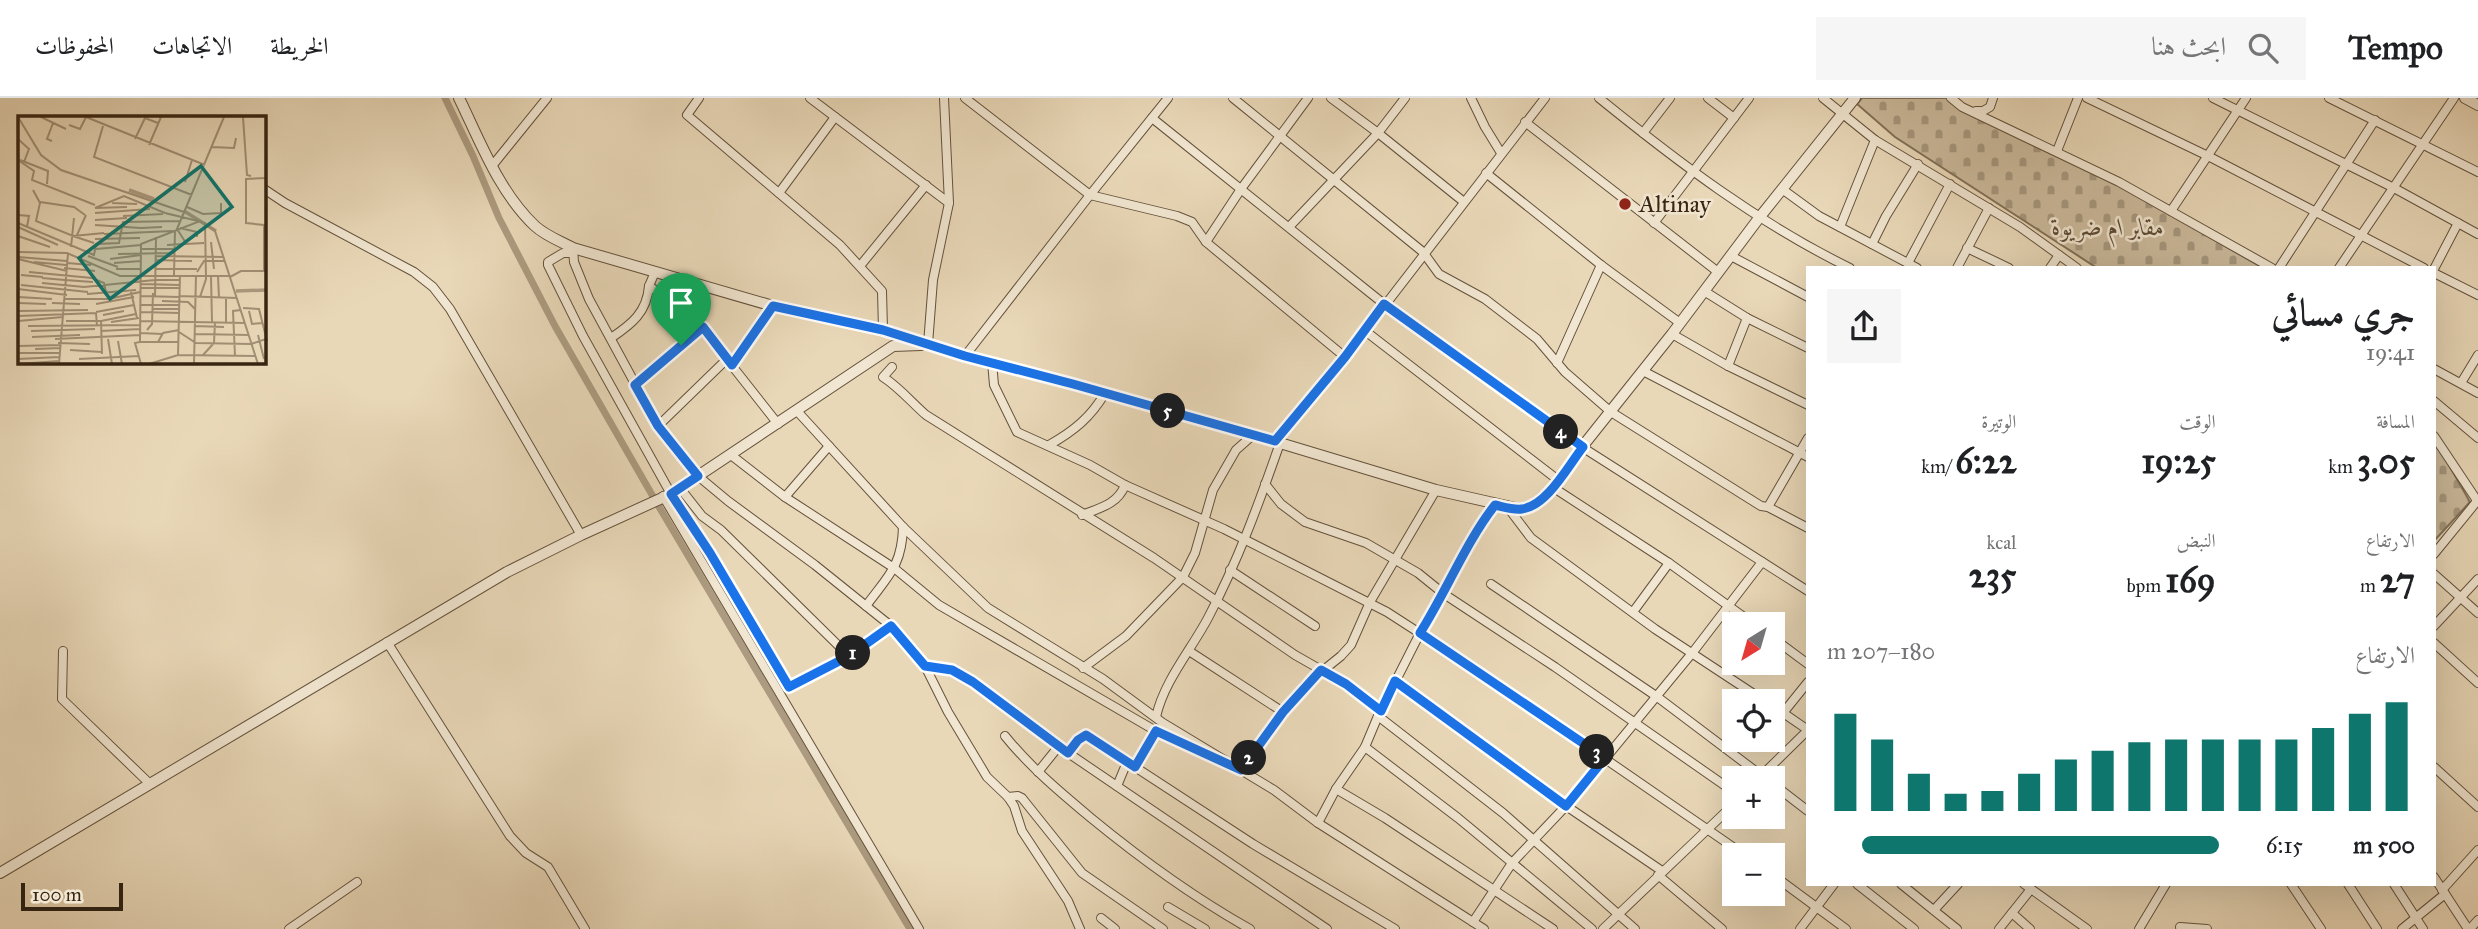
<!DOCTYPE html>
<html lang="ar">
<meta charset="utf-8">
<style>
body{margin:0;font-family:"IM FELL Great Primer",Amiri,serif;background:#f6f6f6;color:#202124;direction:rtl;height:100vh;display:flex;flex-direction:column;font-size:26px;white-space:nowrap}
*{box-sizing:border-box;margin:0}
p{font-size:23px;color:#757577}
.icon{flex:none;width:38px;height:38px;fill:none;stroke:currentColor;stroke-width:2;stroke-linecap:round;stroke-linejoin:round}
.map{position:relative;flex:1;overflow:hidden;direction:ltr}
.sheet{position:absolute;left:1806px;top:168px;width:630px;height:620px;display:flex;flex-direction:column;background:#fff;border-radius:0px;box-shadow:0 7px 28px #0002;direction:rtl}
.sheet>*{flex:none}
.needle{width:46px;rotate:217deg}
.fabs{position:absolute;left:1722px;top:514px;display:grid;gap:14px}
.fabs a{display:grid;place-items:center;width:63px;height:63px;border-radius:0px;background:#fff;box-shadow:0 7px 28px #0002;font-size:35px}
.scale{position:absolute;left:21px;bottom:18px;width:102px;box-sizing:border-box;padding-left:7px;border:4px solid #372512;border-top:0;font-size:19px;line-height:24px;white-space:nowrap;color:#372512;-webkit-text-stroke:5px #f1e6d1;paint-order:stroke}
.pin{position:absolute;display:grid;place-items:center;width:60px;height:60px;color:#fff;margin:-72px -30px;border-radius:50% 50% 50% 0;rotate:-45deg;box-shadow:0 0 7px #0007}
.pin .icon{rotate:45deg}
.km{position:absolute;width:35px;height:35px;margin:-18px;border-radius:50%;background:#222;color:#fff;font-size:19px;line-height:35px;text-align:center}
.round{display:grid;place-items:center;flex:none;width:74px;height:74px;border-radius:0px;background:#f6f6f6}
.head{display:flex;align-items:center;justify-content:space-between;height:119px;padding:0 21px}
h1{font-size:38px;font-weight:800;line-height:52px}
.stats{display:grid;grid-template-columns:repeat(3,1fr);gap:10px;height:119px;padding:7px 21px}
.stats div{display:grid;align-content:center}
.stats b{font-size:35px;font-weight:800}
.stats small{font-size:19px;font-weight:400}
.stats p{font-size:19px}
.chart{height:196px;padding:14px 21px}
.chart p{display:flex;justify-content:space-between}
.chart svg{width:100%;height:126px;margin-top:7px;stroke:#0f766e;stroke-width:6}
ul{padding:0 21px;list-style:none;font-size:23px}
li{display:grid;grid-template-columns:112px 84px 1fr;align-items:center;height:52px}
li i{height:18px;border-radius:9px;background:#0f766e}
header{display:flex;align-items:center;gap:42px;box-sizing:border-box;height:98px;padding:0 35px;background:#fff;border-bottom:2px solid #e0e0e0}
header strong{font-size:33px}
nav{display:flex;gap:38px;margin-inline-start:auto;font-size:24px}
.search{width:490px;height:63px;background:#f6f6f6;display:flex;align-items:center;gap:18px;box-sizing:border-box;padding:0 24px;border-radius:0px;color:#757577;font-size:26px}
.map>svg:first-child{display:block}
.cemetery{fill:url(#cemetery-stones);stroke:#817057;stroke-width:2}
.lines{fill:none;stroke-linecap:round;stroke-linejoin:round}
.canal{stroke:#ac9b80;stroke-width:7}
.minor-casing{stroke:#64523c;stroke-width:10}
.tertiary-casing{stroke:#64523c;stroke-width:12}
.minor{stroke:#f1e6d1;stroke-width:8}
.tertiary{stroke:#f1e6d1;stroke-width:10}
.route-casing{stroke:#fff;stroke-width:14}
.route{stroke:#1a73e8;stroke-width:9}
.poi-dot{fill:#8f2418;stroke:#f1e6d1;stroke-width:2.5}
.labels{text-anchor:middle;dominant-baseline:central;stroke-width:5;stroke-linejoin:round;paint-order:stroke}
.poi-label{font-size:24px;fill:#372512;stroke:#f1e6d1;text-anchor:start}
.park-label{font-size:24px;font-style:italic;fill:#5c4a34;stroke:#f1e6d1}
.inset-river{fill:none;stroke:#ac9b80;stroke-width:3.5}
.inset-road{fill:none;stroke:#a29076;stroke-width:2}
.view{fill:#0f766e;fill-opacity:0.15;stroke:#0f766e;stroke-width:3.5}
.inset-edge{fill:none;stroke:#372512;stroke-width:3.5}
</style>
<header>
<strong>Tempo</strong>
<div class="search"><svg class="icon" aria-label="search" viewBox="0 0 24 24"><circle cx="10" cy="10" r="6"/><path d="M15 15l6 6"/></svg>ابحث هنا</div>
<nav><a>الخريطة</a><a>الاتجاهات</a><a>المحفوظات</a></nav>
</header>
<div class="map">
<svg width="2478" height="831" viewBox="0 0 2478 831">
<defs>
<pattern id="cemetery-stones" width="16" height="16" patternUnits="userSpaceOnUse" patternTransform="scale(1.75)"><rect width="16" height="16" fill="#cbba9c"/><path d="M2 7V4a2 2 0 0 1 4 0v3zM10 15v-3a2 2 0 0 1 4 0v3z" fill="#a6977e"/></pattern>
</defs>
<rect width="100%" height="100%" fill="#e9d8b8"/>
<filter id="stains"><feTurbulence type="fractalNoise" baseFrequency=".00286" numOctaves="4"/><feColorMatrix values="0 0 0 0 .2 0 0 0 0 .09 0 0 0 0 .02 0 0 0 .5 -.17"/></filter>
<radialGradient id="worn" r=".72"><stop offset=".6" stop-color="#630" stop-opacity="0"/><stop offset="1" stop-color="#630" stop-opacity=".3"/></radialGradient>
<g class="cemetery">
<polygon points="1862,0 1950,0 2146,102 2263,170 2097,170 1895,39 1857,6"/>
<polygon points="2434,341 2470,404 2434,443"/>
</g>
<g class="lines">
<polyline class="canal" points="445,0 473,58 499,120 555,228 655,402 910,831"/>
<defs>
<g id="minor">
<polyline points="699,0 687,17 840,147 882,193 883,232"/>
<polyline points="810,0 949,105"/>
<polyline points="965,0 1090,97 1177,118 1192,124 1206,144"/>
<polyline points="1233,0 1423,154 1439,176 1485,201 1537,241 1565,274 1611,314 1761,408 1768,409 1808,430"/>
<polyline points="1308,0 1241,91 1206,144 1345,259"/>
<polyline points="1331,0 1378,35 1464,104"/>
<polyline points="1471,0 1485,29 1501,55"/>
<path d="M 1599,0 C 1678,64 1758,125 1850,170"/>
<polyline points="1708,0 1734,20"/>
<polyline points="1823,0 1875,42 2020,129 2077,170"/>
<polyline points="1951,0 1962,9 2119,84 2272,170"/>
<polyline points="2087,0 2208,58 2424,170"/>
<polyline points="2213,0 2394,90 2478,136"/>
<polyline points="2329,0 2478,74"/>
<polyline points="1976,13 1983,13 1990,9 1993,0"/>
<polyline points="1152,20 1384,206 1582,349 1808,493"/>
<polyline points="1525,24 1718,174"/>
<polyline points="1643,35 1670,0"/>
<polyline points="2057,53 2078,0"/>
<polyline points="492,68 547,0"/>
<polyline points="1486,75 1601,167 1680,225"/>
<polyline points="264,91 285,105 414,174 433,189 450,211 581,437"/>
<polyline points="1782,91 1819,118 1917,170"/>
<polyline points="779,95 835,19"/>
<polyline points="2171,113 2246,0"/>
<polyline points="1654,125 1749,0"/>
<polyline points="1289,129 1378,35 1405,0"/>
<polyline points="1840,129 1875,42"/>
<polyline points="1872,146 1886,118 1918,66"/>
<polyline points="573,150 574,164 589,201 658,328 681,358 698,378 728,403 815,467 891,528 925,568 948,614 987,679 1008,699 1014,708 1022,733 1068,803 1080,831"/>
<polyline points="1967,150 2009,170"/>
<polyline points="572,155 563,155 548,164 548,167 583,238 671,396 710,455 787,587 792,589 849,558 891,528"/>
<polyline points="1731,158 1808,199"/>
<polyline points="1908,165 1950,86"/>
<polyline points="860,168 926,87"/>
<polyline points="1957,170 1989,110"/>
<polyline points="2050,170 2059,157"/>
<polyline points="2279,170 2375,22"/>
<polyline points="2339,170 2454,0"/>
<polyline points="2434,171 2458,125"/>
<polyline points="655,174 649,188 692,217 778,326"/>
<polyline points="2434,175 2478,197"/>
<polyline points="1704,193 1747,220 1808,250"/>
<polyline points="1364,232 1558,382"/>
<polyline points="1672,236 1728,268 1808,307"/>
<path d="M 611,240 C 632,226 647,214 649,188"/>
<polyline points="928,246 933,182 949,105 944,0"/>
<polyline points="965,258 1090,97 1168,0"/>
<polyline points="992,264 994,287 1017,334 1090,367 1125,387 1224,431 1387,514 1469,567 1746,758"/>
<polyline points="1557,265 1601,167"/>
<polyline points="732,267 773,208"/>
<polyline points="1728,268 1747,220"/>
<path d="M 892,269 L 883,279 C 899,289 912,305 926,317 L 1154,460 L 1295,557 L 1346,586 L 1381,613"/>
<polyline points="2434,271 2478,295"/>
<polyline points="1643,273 1808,359"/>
<polyline points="2461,285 2478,257"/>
<polyline points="635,287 703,229"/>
<polyline points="2434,303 2478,340"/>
<polyline points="797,313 903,429 988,510 1103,581 1163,625 1274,692 1318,725 1484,831"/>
<polyline points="658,328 727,261"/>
<polyline points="2434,338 2478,404"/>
<polyline points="1275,343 1345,259 1545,0"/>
<path d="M 1049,347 C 1074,333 1091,319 1105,295"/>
<polyline points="731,357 785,399 894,470 939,507 1156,633 1214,660"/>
<polyline points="1265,386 1281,406 1305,424 1366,445 1418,475 1444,496 1555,569 1734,694"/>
<polyline points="680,390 702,418 721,432 849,558"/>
<polyline points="1554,390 1669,465 1755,527"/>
<polyline points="663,398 919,831"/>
<polyline points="785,399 829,348"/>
<polyline points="1768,409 1808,340"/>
<polyline points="1509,411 1531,440 1655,531 1766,604"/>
<path d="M 1082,417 C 1100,410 1118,406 1125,387"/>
<polyline points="2434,456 2478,402"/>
<polyline points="1230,472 1315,528"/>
<polyline points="2434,476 2478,515"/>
<polyline points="1491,486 1656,598 1766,681"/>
<path d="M 866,508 C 888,478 902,468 903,429"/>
<polyline points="1633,514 1669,465"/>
<polyline points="2434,528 2478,481"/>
<polyline points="1773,540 1808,566"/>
<polyline points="387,544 510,738 526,755 548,769 585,831"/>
<polyline points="2434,545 2478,585"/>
<polyline points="63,553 62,601 149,685"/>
<polyline points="1189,553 1283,614"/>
<polyline points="925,568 952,572 973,584 1052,644 1327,831"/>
<polyline points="1083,570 1126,538 1183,479 1195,455 1213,392 1236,352 1253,337"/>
<polyline points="1395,583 1550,697 1662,773"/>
<polyline points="1773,608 1808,632"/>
<polyline points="1783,615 1808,584"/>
<polyline points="1378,618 1503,715 1635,831"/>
<path d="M 1156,619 C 1164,583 1191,552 1208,520 C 1238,463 1259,405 1280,345"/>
<path d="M 1005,638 C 1030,669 1060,694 1091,720 C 1141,761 1193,799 1250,831"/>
<polyline points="1365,649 1458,720 1592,831"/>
<polyline points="1068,655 1078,642 1086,637 1253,746 1395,831"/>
<polyline points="1135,669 1156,633"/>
<polyline points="2434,669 2478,709"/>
<polyline points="1241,672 1283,614 1305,587 1341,558 1351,547 1370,504 1436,392"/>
<polyline points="1038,674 1059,648"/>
<polyline points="1760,679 1808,632"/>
<polyline points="1773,686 1808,713"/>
<polyline points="1117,688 1127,664"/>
<polyline points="1336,691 1385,720 1553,831"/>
<polyline points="1008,699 1018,698 1022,700 1082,775 1163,831"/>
<polyline points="1318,725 1336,691 1365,649 1378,618 1420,535 1444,496 1480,426 1495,407"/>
<polyline points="1658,777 1722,831"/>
<polyline points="1773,777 1846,831"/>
<polyline points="2434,779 2468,831"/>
<polyline points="1857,786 1914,831"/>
<polyline points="1901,786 1957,831"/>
<polyline points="2024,786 2087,831"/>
<polyline points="2291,786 2321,831"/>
<polyline points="2348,786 2377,831"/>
<polyline points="2394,786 2423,831"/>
<polyline points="2442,792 2478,752"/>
<polyline points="1168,809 1205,831"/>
<polyline points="1934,812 1958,786"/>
<polyline points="2012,815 2030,831"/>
<polyline points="1101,820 1115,831"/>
<polyline points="1473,824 1512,765 1566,708 1693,554 1762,464"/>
<polyline points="2180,829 2207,831"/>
<polyline points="289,831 357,784"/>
<polyline points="1603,831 1734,706"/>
<polyline points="1800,831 1834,786"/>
<polyline points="1999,831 2031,791"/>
<polyline points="2139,831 2166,786"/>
<polyline points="2402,831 2445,796"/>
<polyline points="2470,831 2478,822"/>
</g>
<g id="tertiary">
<path d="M 459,0 C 480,43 499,94 535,128 C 546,138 560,143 573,150 L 773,208 L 883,232 L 965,258 L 1073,286 L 1280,345 L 1436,392 L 1520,411 L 1532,408 L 1554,390 L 1582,349 L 1672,236 L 1759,120 L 1855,0"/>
<polyline points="2465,0 2478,7"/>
<polyline points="0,775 507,474 581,437 671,396 893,248 921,247"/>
</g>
</defs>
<use href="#minor" class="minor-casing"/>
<use href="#tertiary" class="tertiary-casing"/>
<use href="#minor" class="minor"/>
<use href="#tertiary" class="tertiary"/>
</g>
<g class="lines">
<defs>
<path id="route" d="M 1384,206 L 1583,349 C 1568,368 1547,408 1522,411 C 1513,412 1504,409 1495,407 C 1466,444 1446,494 1420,535 L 1605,660 L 1566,708 L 1395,583 L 1381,613 L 1346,586 L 1321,572 L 1283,614 L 1241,672 L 1156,633 L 1135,669 L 1086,637 L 1078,642 L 1068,655 L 973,584 L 952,572 L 925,568 L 891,528 L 849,558 L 789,589 L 710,455 L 671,396 L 698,378 L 658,328 L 635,287 L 703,229 L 732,267 L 773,208 L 883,232 L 965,258 L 1073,286 L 1275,343 L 1345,259 Z"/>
</defs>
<use href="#route" class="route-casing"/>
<use href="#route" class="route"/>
</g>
<circle class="poi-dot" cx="1625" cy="106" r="7"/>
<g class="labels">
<g class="poi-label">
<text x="1639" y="106">Altinay</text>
</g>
<g class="park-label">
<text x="2108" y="129">مقابر ام ضريوة</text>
</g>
</g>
<g transform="translate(18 18)">
<rect width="248" height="248" fill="#e9d8b8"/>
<path class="inset-river" d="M 111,74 L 136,83M 166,95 L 198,115M 218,175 L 249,174"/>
<path class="inset-road" d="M 0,1 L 23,39 L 43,54 L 166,96M 23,1 L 48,13M 68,1 L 187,49M 225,1 L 229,59 L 233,60M 51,9 L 62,13 L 68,1M 85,10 L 76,41 L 174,79M 0,23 L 11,33 L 6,46M 117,23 L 127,2 L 140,7M 34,25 L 29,23 L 35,7M 131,29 L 143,1M 194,31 L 216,32 L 218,22M 0,44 L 16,55 L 14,64 L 77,89M 2,44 L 30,55 L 29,68M 167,66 L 174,44M 15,74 L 22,87 L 18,105 L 55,120 L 86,117M 22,86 L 56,91 L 67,99M 94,87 L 119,88M 169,91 L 185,98 L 203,97 L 203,87M 77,92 L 106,80 L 147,97 L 180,105M 77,92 L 109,91M 77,97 L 132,93M 0,99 L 11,100 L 9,111M 105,100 L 145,98M 77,104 L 109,102M 0,107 L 76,139 L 78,128 L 101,127 L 105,106 L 163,105M 77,109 L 123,112M 0,111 L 40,129M 123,112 L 144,111M 162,112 L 179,116 L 179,121M 86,118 L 155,115M 59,119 L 68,99M 0,120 L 32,131M 55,120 L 76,127M 77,123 L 122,122M 193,126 L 196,153M 168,127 L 159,113 L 206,1M 149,129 L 186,127M 53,131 L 56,102M 78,133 L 123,129M 124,133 L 156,133M 0,136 L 49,137 L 102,160 L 212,160M 100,138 L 156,137M 70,140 L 100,151M 138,140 L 205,141M 0,141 L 49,145M 0,143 L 49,155M 92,143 L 123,139M 138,144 L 174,145M 16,146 L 48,149M 49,147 L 73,149M 96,147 L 123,145M 46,152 L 77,155M 98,153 L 123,153M 138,153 L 179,153M 246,154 L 246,109 L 228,107 L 228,63 L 249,62M 11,156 L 74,162 L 86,167 L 88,176M 179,156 L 186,145 L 207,145M 3,159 L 25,161M 156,159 L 157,114M 193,160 L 194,206M 200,160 L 201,182M 212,161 L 223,155 L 249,155M 24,162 L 47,164M 47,164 L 75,166M 137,164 L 162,164M 24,167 L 66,171 L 137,164M 122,168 L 161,169M 3,169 L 70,176M 122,172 L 161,172M 0,173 L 49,179M 113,176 L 119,202M 69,178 L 118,174M 122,180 L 161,181M 161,180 L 219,182M 0,181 L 34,183M 137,181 L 138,121M 182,181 L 188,163 L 187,106M 46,183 L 91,183 L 122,176M 144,185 L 170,186 L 177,193M 0,187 L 28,188M 34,187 L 62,188M 78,188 L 116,181M 122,189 L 161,189M 225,192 L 241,193 L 249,225M 135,193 L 161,193M 0,195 L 70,194M 231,195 L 234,208 L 244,207M 78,196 L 116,189M 122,196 L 161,197M 85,199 L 106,195M 0,200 L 78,197 L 79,210M 0,205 L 45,201M 48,205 L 83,205 L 84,238M 83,205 L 118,198M 122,205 L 227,207M 93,206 L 121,202M 208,207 L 208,182M 10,210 L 122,209M 177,210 L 206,211M 129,214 L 134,208 L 135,177M 13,215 L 77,213M 83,215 L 122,213M 161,216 L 178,227 L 233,228 L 248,223M 122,217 L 144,218M 177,218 L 231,219M 240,219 L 246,243M 14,221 L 62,219M 37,223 L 122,219M 90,223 L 94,248M 100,225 L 104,248M 122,226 L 160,226M 140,226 L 145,217 L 161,214M 40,227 L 72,228M 0,230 L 42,229M 17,233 L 42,232M 52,234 L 84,236M 0,237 L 42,237M 160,239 L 162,159M 185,239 L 196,227 L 197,206M 217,240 L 215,195 L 223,194M 0,243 L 41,241M 61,243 L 121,240M 0,248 L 41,245M 41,248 L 50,137M 123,248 L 117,227 L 122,226 L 123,128 L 182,105 L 197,115 L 240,248M 131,248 L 160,239 L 238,240M 176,248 L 178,159"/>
<path class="view" d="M 183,50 L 214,91 L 92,183 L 61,142 Z"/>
<rect width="248" height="248" class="inset-edge"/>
</g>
<rect width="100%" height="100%" filter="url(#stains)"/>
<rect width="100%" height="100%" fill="url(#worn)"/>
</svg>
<div class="fabs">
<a><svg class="needle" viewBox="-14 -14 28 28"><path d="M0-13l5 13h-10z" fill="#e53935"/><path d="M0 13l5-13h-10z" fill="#757577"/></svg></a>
<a><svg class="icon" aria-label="locate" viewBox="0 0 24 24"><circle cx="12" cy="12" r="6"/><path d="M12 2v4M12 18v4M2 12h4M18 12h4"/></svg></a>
<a>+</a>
<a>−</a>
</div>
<div class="scale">100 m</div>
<div class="pin" style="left:681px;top:247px;background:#1e9e55"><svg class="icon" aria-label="arrive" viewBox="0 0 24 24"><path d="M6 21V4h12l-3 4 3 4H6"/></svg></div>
<b class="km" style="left:853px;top:555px">1</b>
<b class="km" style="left:1249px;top:660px">2</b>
<b class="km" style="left:1597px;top:654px">3</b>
<b class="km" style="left:1561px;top:334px">4</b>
<b class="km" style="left:1168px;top:313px">5</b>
<section class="sheet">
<div class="head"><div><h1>جري مسائي</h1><p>19:41</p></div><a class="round"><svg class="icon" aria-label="share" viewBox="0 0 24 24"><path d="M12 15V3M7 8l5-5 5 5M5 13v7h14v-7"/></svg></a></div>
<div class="stats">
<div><p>المسافة</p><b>3.05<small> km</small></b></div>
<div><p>الوقت</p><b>19:25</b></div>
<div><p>الوتيرة</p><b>6:22<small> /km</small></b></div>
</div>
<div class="stats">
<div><p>الارتفاع</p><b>27<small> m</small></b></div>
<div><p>النبض</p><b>169<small> bpm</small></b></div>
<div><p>kcal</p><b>235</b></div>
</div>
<div class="chart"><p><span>الارتفاع</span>180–207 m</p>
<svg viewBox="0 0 160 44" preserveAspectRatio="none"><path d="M5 44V10M15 44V19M25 44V31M35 44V38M45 44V37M55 44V31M65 44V26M75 44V23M85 44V20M95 44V19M105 44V19M115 44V19M125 44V19M135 44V15M145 44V10M155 44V6"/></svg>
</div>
<ul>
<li><b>500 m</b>6:15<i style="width:91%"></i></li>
</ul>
</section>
</div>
